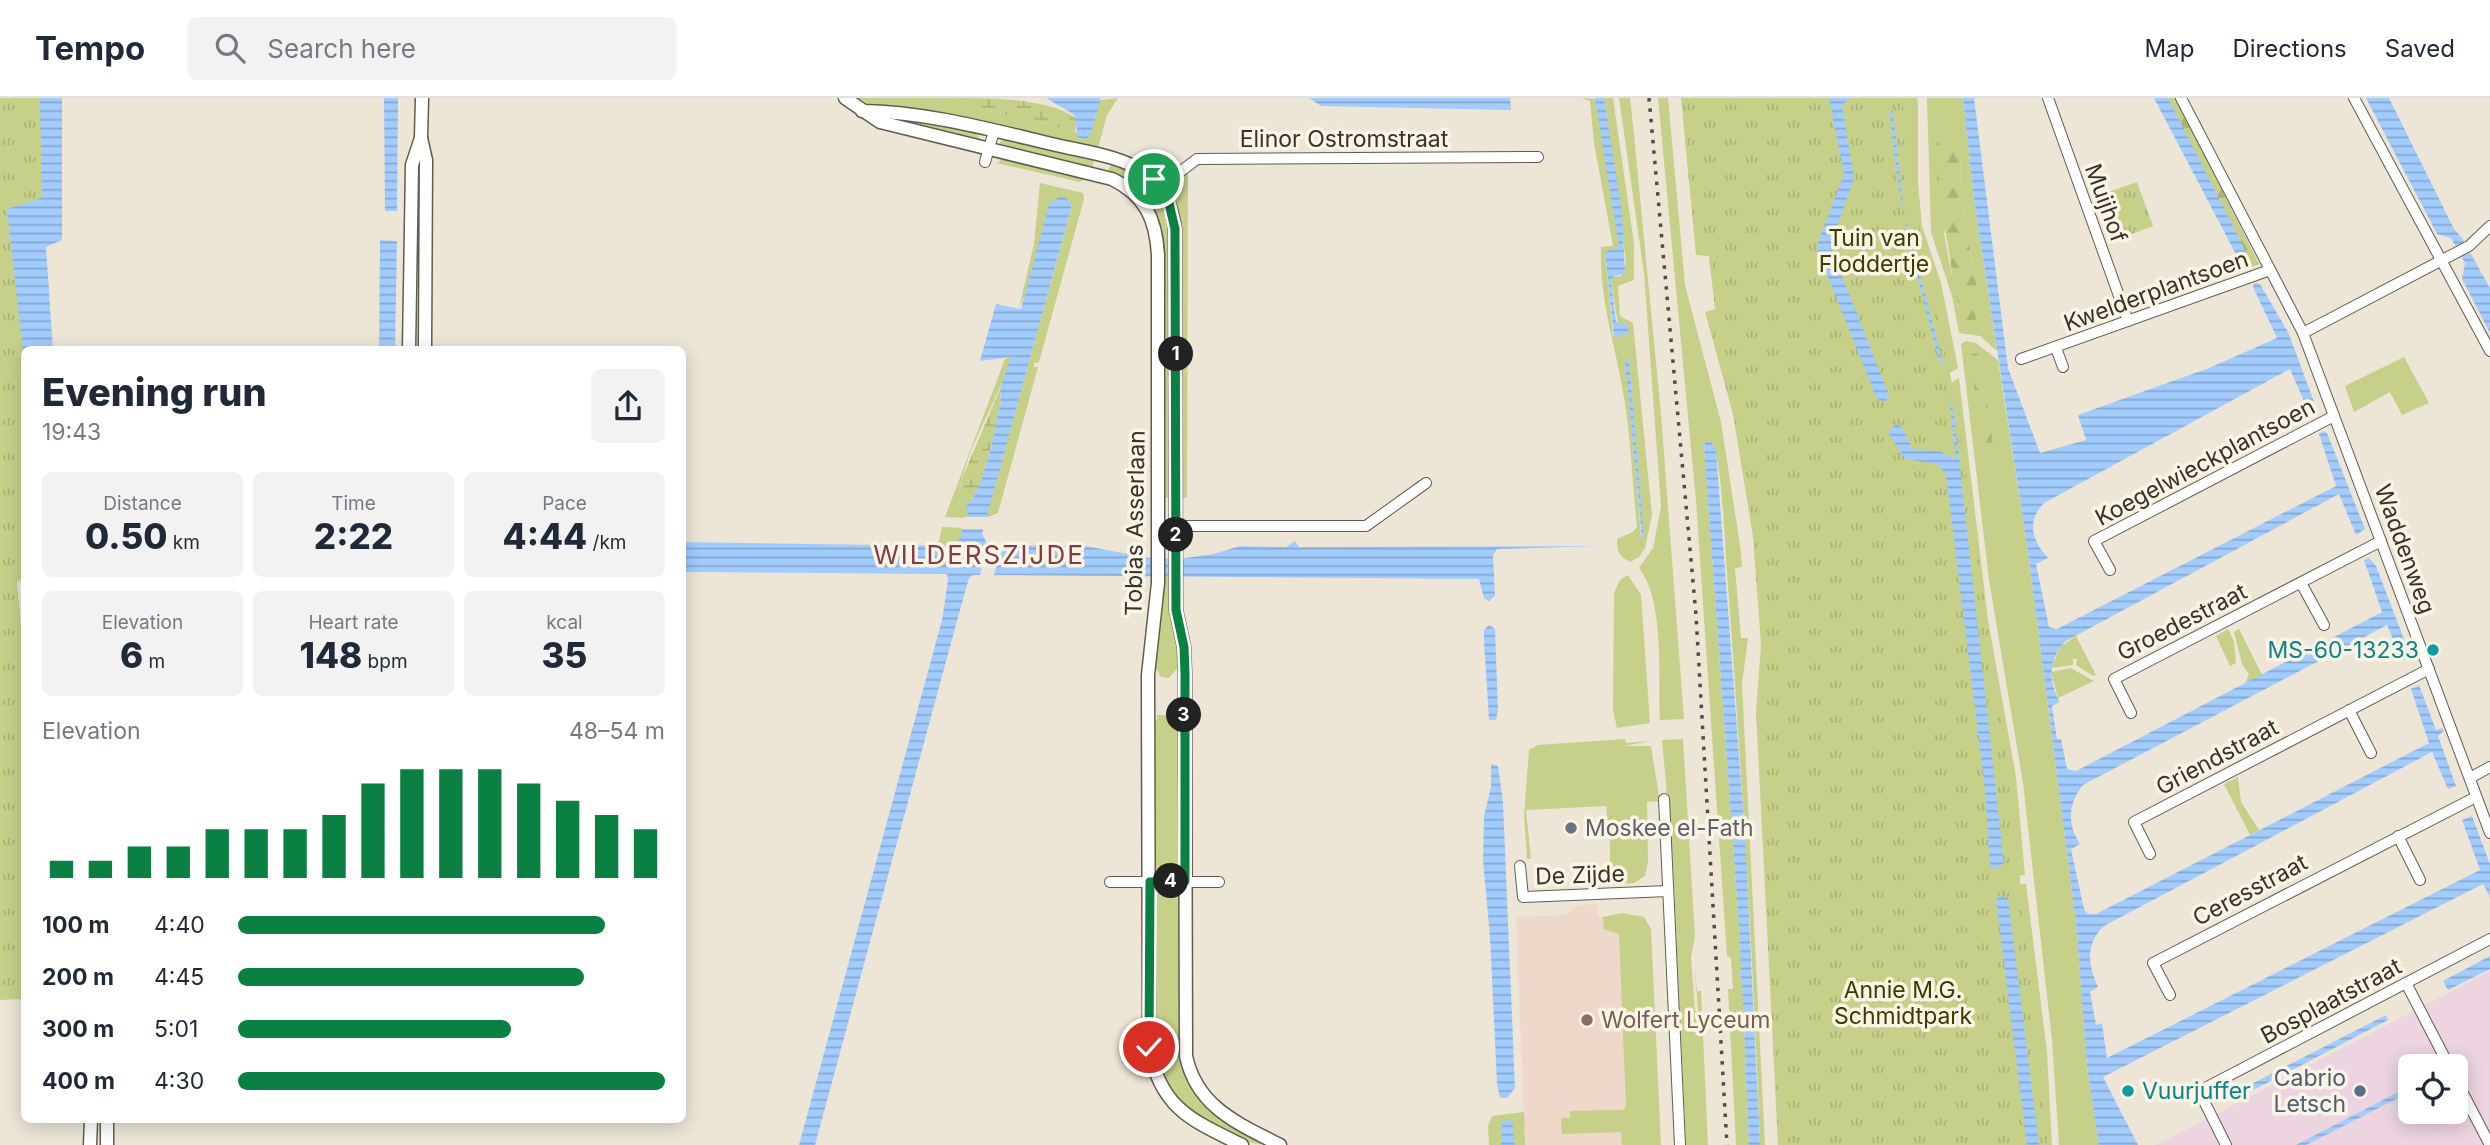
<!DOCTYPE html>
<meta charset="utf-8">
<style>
body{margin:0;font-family:Inter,sans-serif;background:#f2f2f3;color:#1f2937;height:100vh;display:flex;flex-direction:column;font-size:26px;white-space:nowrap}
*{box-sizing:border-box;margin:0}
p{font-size:23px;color:#747a83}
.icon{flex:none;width:38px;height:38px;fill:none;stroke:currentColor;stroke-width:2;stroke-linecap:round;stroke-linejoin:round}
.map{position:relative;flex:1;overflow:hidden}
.panel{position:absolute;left:21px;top:248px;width:665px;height:777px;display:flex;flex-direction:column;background:#fff;border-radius:10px;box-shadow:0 4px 18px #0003}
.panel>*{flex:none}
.tools{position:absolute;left:2398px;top:956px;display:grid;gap:14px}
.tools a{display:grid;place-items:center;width:70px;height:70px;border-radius:10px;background:#fff;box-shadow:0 4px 18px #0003;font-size:35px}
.pin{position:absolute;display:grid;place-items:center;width:60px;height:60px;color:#fff;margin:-30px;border:4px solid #fff;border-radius:50%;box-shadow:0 2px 7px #0007}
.km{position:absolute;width:35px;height:35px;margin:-18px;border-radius:50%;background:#222;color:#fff;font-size:19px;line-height:35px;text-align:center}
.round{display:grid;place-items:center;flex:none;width:74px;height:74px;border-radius:10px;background:#f2f2f3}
.headline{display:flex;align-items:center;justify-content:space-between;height:119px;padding:0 21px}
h1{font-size:38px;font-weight:800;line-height:52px}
.stats{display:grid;grid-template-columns:repeat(3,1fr);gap:10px;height:119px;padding:7px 21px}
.stats div{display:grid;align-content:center;border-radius:10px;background:#f2f2f3;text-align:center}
.stats b{font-size:35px;font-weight:800}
.stats small{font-size:19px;font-weight:400}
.stats p{font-size:19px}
.chart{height:196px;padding:14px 21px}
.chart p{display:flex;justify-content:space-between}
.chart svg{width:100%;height:126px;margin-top:7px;stroke:#0b8043;stroke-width:6}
ul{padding:0 21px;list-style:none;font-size:23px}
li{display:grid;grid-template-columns:112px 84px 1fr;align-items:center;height:52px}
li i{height:18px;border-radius:9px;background:#0b8043}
header{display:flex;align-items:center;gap:42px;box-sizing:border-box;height:98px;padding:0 35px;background:#fff;border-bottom:2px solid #e0e1e3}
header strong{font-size:33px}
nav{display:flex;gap:38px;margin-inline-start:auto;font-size:24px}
.search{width:490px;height:63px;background:#f2f2f3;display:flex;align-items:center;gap:18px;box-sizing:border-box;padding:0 24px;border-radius:10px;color:#747a83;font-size:26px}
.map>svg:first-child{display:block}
.commercial{fill:#ecd5e1;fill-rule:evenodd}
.education{fill:#edd8ca}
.grass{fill:#c6d089;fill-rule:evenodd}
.forest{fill:url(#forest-firs)}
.wetland{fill:url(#wetland-marsh)}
.park{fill:url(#park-tufts)}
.water{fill:url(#water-rules)}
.pier{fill:#ede6d7}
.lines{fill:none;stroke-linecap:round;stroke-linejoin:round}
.minor-casing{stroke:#625c4f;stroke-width:12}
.tertiary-casing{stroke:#625c4f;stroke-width:15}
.minor{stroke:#fff;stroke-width:10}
.tertiary{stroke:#fff;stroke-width:12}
.rail{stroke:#514d46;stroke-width:3.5;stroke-dasharray:3.5 7;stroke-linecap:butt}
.route-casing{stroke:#fff;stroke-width:14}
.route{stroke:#0b8043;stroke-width:9}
.culture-dot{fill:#0f9aa8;stroke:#faf4e4;stroke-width:2.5}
.worship-dot{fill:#6b7280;stroke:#faf4e4;stroke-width:2.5}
.education-dot{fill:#8d6e63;stroke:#faf4e4;stroke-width:2.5}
.service-dot{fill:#5c6f8a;stroke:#faf4e4;stroke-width:2.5}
.labels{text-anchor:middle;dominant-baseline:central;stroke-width:7;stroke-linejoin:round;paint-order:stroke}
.street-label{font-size:23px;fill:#36332d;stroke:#faf4e4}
.park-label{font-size:23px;fill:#383d00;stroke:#faf4e4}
.culture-label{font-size:23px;fill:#0d838f;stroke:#faf4e4;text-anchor:end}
.worship-label{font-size:23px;fill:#5b616d;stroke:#faf4e4;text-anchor:start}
.education-label{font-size:23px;fill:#785e54;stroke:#faf4e4;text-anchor:start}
.service-label{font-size:23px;fill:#4e5e75;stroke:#faf4e4;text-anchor:end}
.quarter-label{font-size:26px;letter-spacing:2px;fill:#833b49;stroke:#faf4e4}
</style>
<header>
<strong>Tempo</strong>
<div class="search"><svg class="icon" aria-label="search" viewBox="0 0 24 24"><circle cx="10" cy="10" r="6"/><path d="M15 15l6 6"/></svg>Search here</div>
<nav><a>Map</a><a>Directions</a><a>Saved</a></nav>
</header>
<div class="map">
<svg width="2490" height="1047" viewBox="0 0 2490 1047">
<defs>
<pattern id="forest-firs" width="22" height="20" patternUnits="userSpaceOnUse" patternTransform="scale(1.75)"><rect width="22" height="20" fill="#c6d089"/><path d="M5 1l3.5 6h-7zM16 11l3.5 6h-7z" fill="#abb377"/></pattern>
<pattern id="wetland-marsh" width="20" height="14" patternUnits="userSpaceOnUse" patternTransform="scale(1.75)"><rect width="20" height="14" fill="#c6d089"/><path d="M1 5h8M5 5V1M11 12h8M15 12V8" fill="none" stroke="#abb377"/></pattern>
<pattern id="park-tufts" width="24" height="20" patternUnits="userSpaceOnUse" patternTransform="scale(1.75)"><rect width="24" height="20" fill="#c6d089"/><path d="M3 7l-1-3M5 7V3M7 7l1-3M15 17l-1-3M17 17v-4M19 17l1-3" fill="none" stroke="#abb377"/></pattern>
<pattern id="water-rules" width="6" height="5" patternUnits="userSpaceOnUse" patternTransform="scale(1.75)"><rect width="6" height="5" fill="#a3ccfe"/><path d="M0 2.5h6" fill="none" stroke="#86a6ce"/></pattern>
</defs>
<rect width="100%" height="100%" fill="#ede6d7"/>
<path class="commercial" d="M 2490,873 L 2490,1047 L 2157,1047 ZM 2410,968 L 2455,968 L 2455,1013 L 2410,1013 Z"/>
<polygon class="education" points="1597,806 1598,819 1632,818 1659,1047 1525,1047 1516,819 1564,817 1579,807"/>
<g class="grass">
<polygon points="858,0 952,0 971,5 972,9 1075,33 1084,41 1090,37 1100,2 1118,0 1107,17 1097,54 873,8"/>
<path d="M 1581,0 L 1596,1 L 1619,147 L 1618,152 L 1605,154 L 1613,239 L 1618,226 L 1611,184 L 1613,179 L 1621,178 L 1626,164 L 1604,0 L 1613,0 L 1634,146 L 1634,182 L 1618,188 L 1620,218 L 1633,225 L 1652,417 L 1645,450 L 1639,459 L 1630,464 C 1619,458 1617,454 1617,441 L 1633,434 L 1637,429 C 1632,384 1631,338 1623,294 C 1615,245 1599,200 1601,149 L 1613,148 L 1594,45 L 1590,3 ZM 1626,262 L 1629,262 L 1643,442 L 1641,438 Z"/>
<path d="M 1619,0 L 1630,0 L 1634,37 L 1661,316 L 1684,621 L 1660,622 C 1658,581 1665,502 1639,470 L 1653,450 L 1661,409 L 1644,175 Z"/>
<path d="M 1658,0 L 1668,0 L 1685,187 L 1721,324 L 1741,454 L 1742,469 L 1735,470 L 1741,540 L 1748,540 L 1742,586 L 1765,1047 L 1760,1047 C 1753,856 1741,665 1727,474 C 1725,452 1722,355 1711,343 L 1704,345 L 1704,348 L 1740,841 L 1742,875 L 1738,877 L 1742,879 L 1749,1047 L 1736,1047 L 1728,891 L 1733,891 L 1731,860 L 1727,858 L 1696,403 Z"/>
<polygon points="1886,0 1917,0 1918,7 1918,85 1922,128 1941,185 1958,270 1942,280"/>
<path d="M 1927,0 L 1963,0 L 1974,101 L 1997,253 L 1980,238 L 1959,235 L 1952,198 L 1931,134 ZM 1960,56 L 1961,96 L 1979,204 L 1958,209 L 1944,136 Z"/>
<path d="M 876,17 C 896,19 975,24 981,42 L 978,44 Z"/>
<polygon points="1006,41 1095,60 1092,70 1000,48 1000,44"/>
<polygon points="1005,60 1090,79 1080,84 996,65"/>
<polygon points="1111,65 1148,84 1147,89 1140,90 1108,74"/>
<polygon points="1188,73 1187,400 1179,400 1173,97 1178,83"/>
<polygon points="1040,85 1083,95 1084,101 1039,264 1034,265 1034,269 1038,269 998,415 986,420 1072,108 1068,101 1019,210 1034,146"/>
<polygon points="1158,103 1163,103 1169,119 1172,400 1161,400 1160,130 1155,111"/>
<polygon points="1966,243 1976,245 1998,262 2028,454 2076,824 2087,969 2099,1047 2059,1047 2052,942 2023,685 1989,482 1961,246"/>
<path d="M 1012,258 C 998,303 966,349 959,395 L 969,412 L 967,420 L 945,419 L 1005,261 Z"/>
<polygon points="2404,259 2429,305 2402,317 2390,294 2354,314 2345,288"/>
<polygon points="1959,280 1988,522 2016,679 2025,777 1991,780 1944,289"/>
<path d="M 942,429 L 965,430 C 960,447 954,448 938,448 Z"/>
<polygon points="1628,477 1641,497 1650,625 1617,630 1613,612 1614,495 1620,482"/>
<polygon points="1162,478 1172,478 1180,567 1169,580 1161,579 1154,567"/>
<polygon points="2239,531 2262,577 2245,586 2249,576 2242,566 2234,534"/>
<polygon points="2076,538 2096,577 2093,578 2076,567 2077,561 2073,561 2073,567 2051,570 2060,549"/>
<polygon points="2071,570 2094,583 2058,600 2051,574"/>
<polygon points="1157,617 1176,617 1177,622 1181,622 1181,756 1177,772 1171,777 1158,774 1154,764 1152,622 1157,622"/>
<polygon points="1625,641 1626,645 1651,643 1624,648 1651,648 1659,698 1660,703 1647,704 1648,764 1645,778 1634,785 1610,786 1610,746 1606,708 1526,712 1531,761 1527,761 1524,718 1529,652 1538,647"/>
<polygon points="1683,641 1695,839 1691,859 1695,913 1698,913 1695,865 1696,893 1701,893 1708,1047 1686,1047 1673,762 1662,642"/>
<polygon points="2238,679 2241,704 2259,732 2250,737 2224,686"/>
<polygon points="2026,786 2047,954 2052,1047 2039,1047 1993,789"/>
<path d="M 1165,790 L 1175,793 L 1180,804 L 1190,983 L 1273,1047 C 1248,1047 1230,1039 1208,1026 C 1193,1016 1173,1004 1165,987 C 1144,941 1153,857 1153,806 L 1157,796 Z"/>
<polygon points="1622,815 1644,819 1651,831 1661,1047 1622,1047 1621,1034 1562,1036 1561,1020 1570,1020 1570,1013 1622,1012 1626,1009 1619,836 1604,831 1603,819"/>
<polygon points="1524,1014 1525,1047 1489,1047 1488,1028 1492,1018"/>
</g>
<g class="forest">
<polygon points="2168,0 2176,0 2259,166 2247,171 2236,165 2240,164 2245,168 2250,165"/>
<path d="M 1945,30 L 1955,42 L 1960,56 L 1961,96 L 1979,204 L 1975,222 L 1966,222 C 1953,203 1953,182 1950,160 C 1944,118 1931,79 1938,36 Z"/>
<polygon points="1981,255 1994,357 1994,364 1985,366 1981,357 1971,256"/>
</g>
<g class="wetland">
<path d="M 952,0 C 990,0 1050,0 1077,21 L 1075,33 L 971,9 L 970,5 Z"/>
<path d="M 1000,291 L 1001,303 C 994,331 986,390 966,408 L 959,395 L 963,378 Z"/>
</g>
<g class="park">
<polygon points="0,0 52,0 53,115 31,137 24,252 24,479 17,484 24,561 24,901 0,902"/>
<polygon points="1681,0 1902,0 1920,133 1956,304 2004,638 2049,1047 1778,1047 1756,613 1761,547 1753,439 1733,316 1705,214 1715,211 1709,158 1696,157"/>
<polygon points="2137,84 2153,128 2124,139 2108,94"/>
<polygon points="2228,531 2234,544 2236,565 2230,568 2216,538"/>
</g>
<g class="water">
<polygon points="40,0 62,0 62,142 46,149 53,252 24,252 24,263 7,111 42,100"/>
<polygon points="384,0 398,0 397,113 385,113"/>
<polygon points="1046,0 1101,0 1090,38 1085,41 1077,39 1076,21 1073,16"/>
<polygon points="1309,0 1510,0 1511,12 1321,8"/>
<polygon points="1595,0 1604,0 1622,116 1625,175 1613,179 1611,184 1616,224 1627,226 1629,235 1614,240 1605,154 1619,149"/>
<polygon points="1829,0 1851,0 1842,7 1854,81 1830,148 1889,297 1885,304 1877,301 1818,154 1818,144 1844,76"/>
<path d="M 1963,0 L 1974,0 L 2008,270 L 2040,355 L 2086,342 L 2078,317 L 2209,270 L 2277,240 L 2253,189 L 2254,185 L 2260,186 L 2289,236 L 2314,304 L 2306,308 L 2290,271 L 2044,405 C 2026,424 2032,442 2048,460 L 2036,466 L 2049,529 L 2057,531 L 2336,388 L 2319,336 L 2323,333 L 2327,335 L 2365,431 L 2356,437 L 2339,396 L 2066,543 C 2048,560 2048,583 2060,604 L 2052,608 L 2057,641 L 2061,641 L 2067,671 L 2076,673 L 2382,514 L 2364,462 L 2369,460 L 2376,468 L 2409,554 L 2408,560 L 2402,562 L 2387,527 L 2083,687 C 2068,705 2067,727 2080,746 L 2071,751 L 2084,811 L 2088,816 L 2096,816 L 2429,645 L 2411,591 L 2419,587 L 2436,632 L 2442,630 L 2444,633 L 2438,638 L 2456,688 L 2448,691 L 2432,654 L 2104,828 C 2085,846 2088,867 2098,889 L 2090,894 L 2096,927 L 2102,925 L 2107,960 L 2480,772 L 2462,722 L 2472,718 L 2490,766 L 2490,799 L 2483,786 L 2103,979 L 2138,1047 L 2099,1047 L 2087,969 L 2076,824 L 2028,454 L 1974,101 Z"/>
<polygon points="2154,0 2168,0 2244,150 2250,166 2248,168 2240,164"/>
<polygon points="2366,0 2389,0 2454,131 2462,140 2490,190 2490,235 2462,181 2465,165 2451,140 2437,136"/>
<path d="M 1893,13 L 1904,116 L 1943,265 L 1940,266 C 1917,179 1897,104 1890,14 Z"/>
<path d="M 1060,98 L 1068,101 L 1072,107 L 982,436 L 988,447 L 1085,448 L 1150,460 L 1179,461 L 1213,456 L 1240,448 L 1286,449 L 1295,443 L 1299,449 L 1602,448 L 1497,451 L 1493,457 L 1495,498 L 1489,503 L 1484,500 L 1479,481 L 973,477 L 969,480 L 957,523 L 815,1047 L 799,1047 L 942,522 L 948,482 L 947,476 L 683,474 L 683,444 L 953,448 L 958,445 L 968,416 L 966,408 C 986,390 994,331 1001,303 L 1000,291 L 1011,259 L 980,263 L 996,206 L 1021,211 L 1049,107 Z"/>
<polygon points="380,142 397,143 395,252 379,252"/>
<polygon points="1625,262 1629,262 1644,440 1642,442"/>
<polygon points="1949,298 1954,315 2004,766 1999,767 1997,772 1990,768 1985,691 1946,376 1937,366 1905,361 1888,334 1896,326 1902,329 1913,352 1939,353 1956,361"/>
<polygon points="1711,343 1716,352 1745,737 1760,1047 1749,1047 1742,880 1738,877 1741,874 1740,841 1704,348 1705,344"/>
<polygon points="1489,527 1495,531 1498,612 1496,622 1489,622 1484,543 1484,532"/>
<polygon points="1491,666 1498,668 1503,704 1515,990 1507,1000 1500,1000 1497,985 1490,839 1483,763 1484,718 1491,689"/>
<polygon points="2001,796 2003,800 2008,800 2039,1047 2027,1047 1996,802"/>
<polygon points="2490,858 2490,871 2448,892 2443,883"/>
<polygon points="2386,917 2388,922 2244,997 2240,992"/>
<polygon points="2410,988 2410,994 2306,1047 2296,1047"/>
<polygon points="1512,1022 1515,1047 1501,1047 1502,1023"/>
</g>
<g class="pier">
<polygon points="964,419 990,419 987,431 961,431"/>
<polygon points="989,444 1003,445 993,480 979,480"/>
</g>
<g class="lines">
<defs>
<g id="minor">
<polyline points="2048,0 2128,223"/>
<polyline points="2181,0 2303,235 2490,735"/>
<polyline points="2354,0 2490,253"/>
<polyline points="985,64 994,33"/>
<polyline points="1160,89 1197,61 1538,59"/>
<polyline points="2303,235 2469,148 2490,128"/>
<polyline points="2056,250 2063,269"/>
<polyline points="2021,261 2270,172"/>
<polyline points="1176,428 1366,428 1426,385"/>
<polyline points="2110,472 2094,443 2334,318"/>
<polyline points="2301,485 2324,527"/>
<polyline points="2349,612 2371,655"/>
<polyline points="2131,615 2114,581 2381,443"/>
<polyline points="2470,680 2490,669"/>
<polyline points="1664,701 1680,1047"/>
<polyline points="2398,738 2420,782"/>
<polyline points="2150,756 2134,724 2429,571"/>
<polyline points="1520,768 1523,799 1668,793"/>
<polyline points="1110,784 1219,784"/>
<polyline points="2406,885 2449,968"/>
<polyline points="2170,897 2153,865 2476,699"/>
<polyline points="2455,980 2490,1047"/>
<polyline points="2199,993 2226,1047"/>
<polyline points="2190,998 2490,841"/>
</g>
<g id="tertiary">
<path d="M 845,0 L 880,24 L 1112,81 C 1145,97 1156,121 1158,157 L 1158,485 L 1148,577 L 1149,949 C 1160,1010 1191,1022 1242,1047"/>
<path d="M 862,13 C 928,14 992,32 1056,47 C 1086,54 1122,58 1147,76 C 1166,89 1172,110 1175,131 L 1176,512 L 1184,549 L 1185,575 L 1186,958 C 1197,1009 1237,1025 1280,1047"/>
<polyline points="421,40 426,62 425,252"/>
<polyline points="409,252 412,67 421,40 422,0"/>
<polyline points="107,1022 107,1047"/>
<polyline points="90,1047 91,1022"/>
</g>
</defs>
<use href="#minor" class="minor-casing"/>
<use href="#tertiary" class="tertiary-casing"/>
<use href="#minor" class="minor"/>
<use href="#tertiary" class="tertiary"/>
<polyline class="rail" points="1649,0 1696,517 1727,1047"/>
</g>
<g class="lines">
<defs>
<polyline id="route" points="1149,949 1150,784 1185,783 1185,575 1184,549 1176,512 1175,131 1168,101 1154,81"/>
</defs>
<use href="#route" class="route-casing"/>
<use href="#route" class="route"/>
</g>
<g class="culture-dot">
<circle cx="2433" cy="552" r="7"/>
<circle cx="2128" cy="993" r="7"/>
</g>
<circle class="worship-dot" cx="1571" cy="730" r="7"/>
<circle class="education-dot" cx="1587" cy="922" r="7"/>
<circle class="service-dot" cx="2360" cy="993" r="7"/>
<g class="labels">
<g class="street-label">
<text x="1344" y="41">Elinor Ostromstraat</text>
<text transform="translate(2106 105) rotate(70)">Muijhof</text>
<text transform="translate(2156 193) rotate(-20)">Kwelderplantsoen</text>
<text transform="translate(2205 364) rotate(-28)">Koegelwieckplantsoen</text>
<text transform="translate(1135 425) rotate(-89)">Tobias Asserlaan</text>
<text transform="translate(2405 451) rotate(70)">Waddenweg</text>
<text transform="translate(2182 524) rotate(-27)">Groedestraat</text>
<text transform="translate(2217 659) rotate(-28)">Griendstraat</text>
<text transform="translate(1580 777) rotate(-2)">De Zijde</text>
<text transform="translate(2250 792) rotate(-28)">Ceresstraat</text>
<text transform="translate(2331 903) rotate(-28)">Bosplaatstraat</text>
</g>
<g class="park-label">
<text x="1874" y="140">Tuin van<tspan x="1874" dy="26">Floddertje</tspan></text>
<text x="1903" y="892">Annie M.G.<tspan x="1903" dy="26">Schmidtpark</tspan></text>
</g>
<g class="culture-label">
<text x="2419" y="552">MS-60-13233</text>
<text x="2142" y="993" text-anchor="start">Vuurjuffer</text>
</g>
<g class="worship-label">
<text x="1585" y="730">Moskee el-Fath</text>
</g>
<g class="education-label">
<text x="1601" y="922">Wolfert Lyceum</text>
</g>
<g class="service-label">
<text x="2346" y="980">Cabrio<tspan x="2346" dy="26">Letsch</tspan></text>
</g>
<g class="quarter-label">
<text x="979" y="456">WILDERSZIJDE</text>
</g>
</g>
</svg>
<div class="tools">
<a><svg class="icon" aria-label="locate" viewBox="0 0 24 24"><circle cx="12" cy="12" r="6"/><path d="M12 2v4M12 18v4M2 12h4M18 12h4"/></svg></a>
</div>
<div class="pin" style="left:1154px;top:81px;background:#1e9e55"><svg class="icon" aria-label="arrive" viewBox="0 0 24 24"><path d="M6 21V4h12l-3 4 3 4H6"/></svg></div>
<div class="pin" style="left:1149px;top:949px;background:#d93025"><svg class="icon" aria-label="check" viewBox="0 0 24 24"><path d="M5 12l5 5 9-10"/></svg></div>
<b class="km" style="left:1176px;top:256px">1</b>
<b class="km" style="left:1176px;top:437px">2</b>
<b class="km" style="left:1184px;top:617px">3</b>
<b class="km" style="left:1171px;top:783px">4</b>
<section class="panel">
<div class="headline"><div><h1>Evening run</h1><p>19:43</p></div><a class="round"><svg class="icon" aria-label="share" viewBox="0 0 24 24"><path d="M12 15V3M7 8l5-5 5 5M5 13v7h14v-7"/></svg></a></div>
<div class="stats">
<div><p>Distance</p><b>0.50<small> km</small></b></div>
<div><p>Time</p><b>2:22</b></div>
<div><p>Pace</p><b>4:44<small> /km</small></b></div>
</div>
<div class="stats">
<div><p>Elevation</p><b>6<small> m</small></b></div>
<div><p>Heart rate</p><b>148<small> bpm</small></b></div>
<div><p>kcal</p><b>35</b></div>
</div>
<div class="chart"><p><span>Elevation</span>48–54 m</p>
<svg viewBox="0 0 160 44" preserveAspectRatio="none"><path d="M5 44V38M15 44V38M25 44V33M35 44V33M45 44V27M55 44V27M65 44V27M75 44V22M85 44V11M95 44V6M105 44V6M115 44V6M125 44V11M135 44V17M145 44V22M155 44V27"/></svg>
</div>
<ul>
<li><b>100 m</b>4:40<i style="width:86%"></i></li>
<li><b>200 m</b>4:45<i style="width:81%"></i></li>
<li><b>300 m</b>5:01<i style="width:64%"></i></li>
<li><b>400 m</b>4:30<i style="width:100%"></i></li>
</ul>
</section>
</div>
